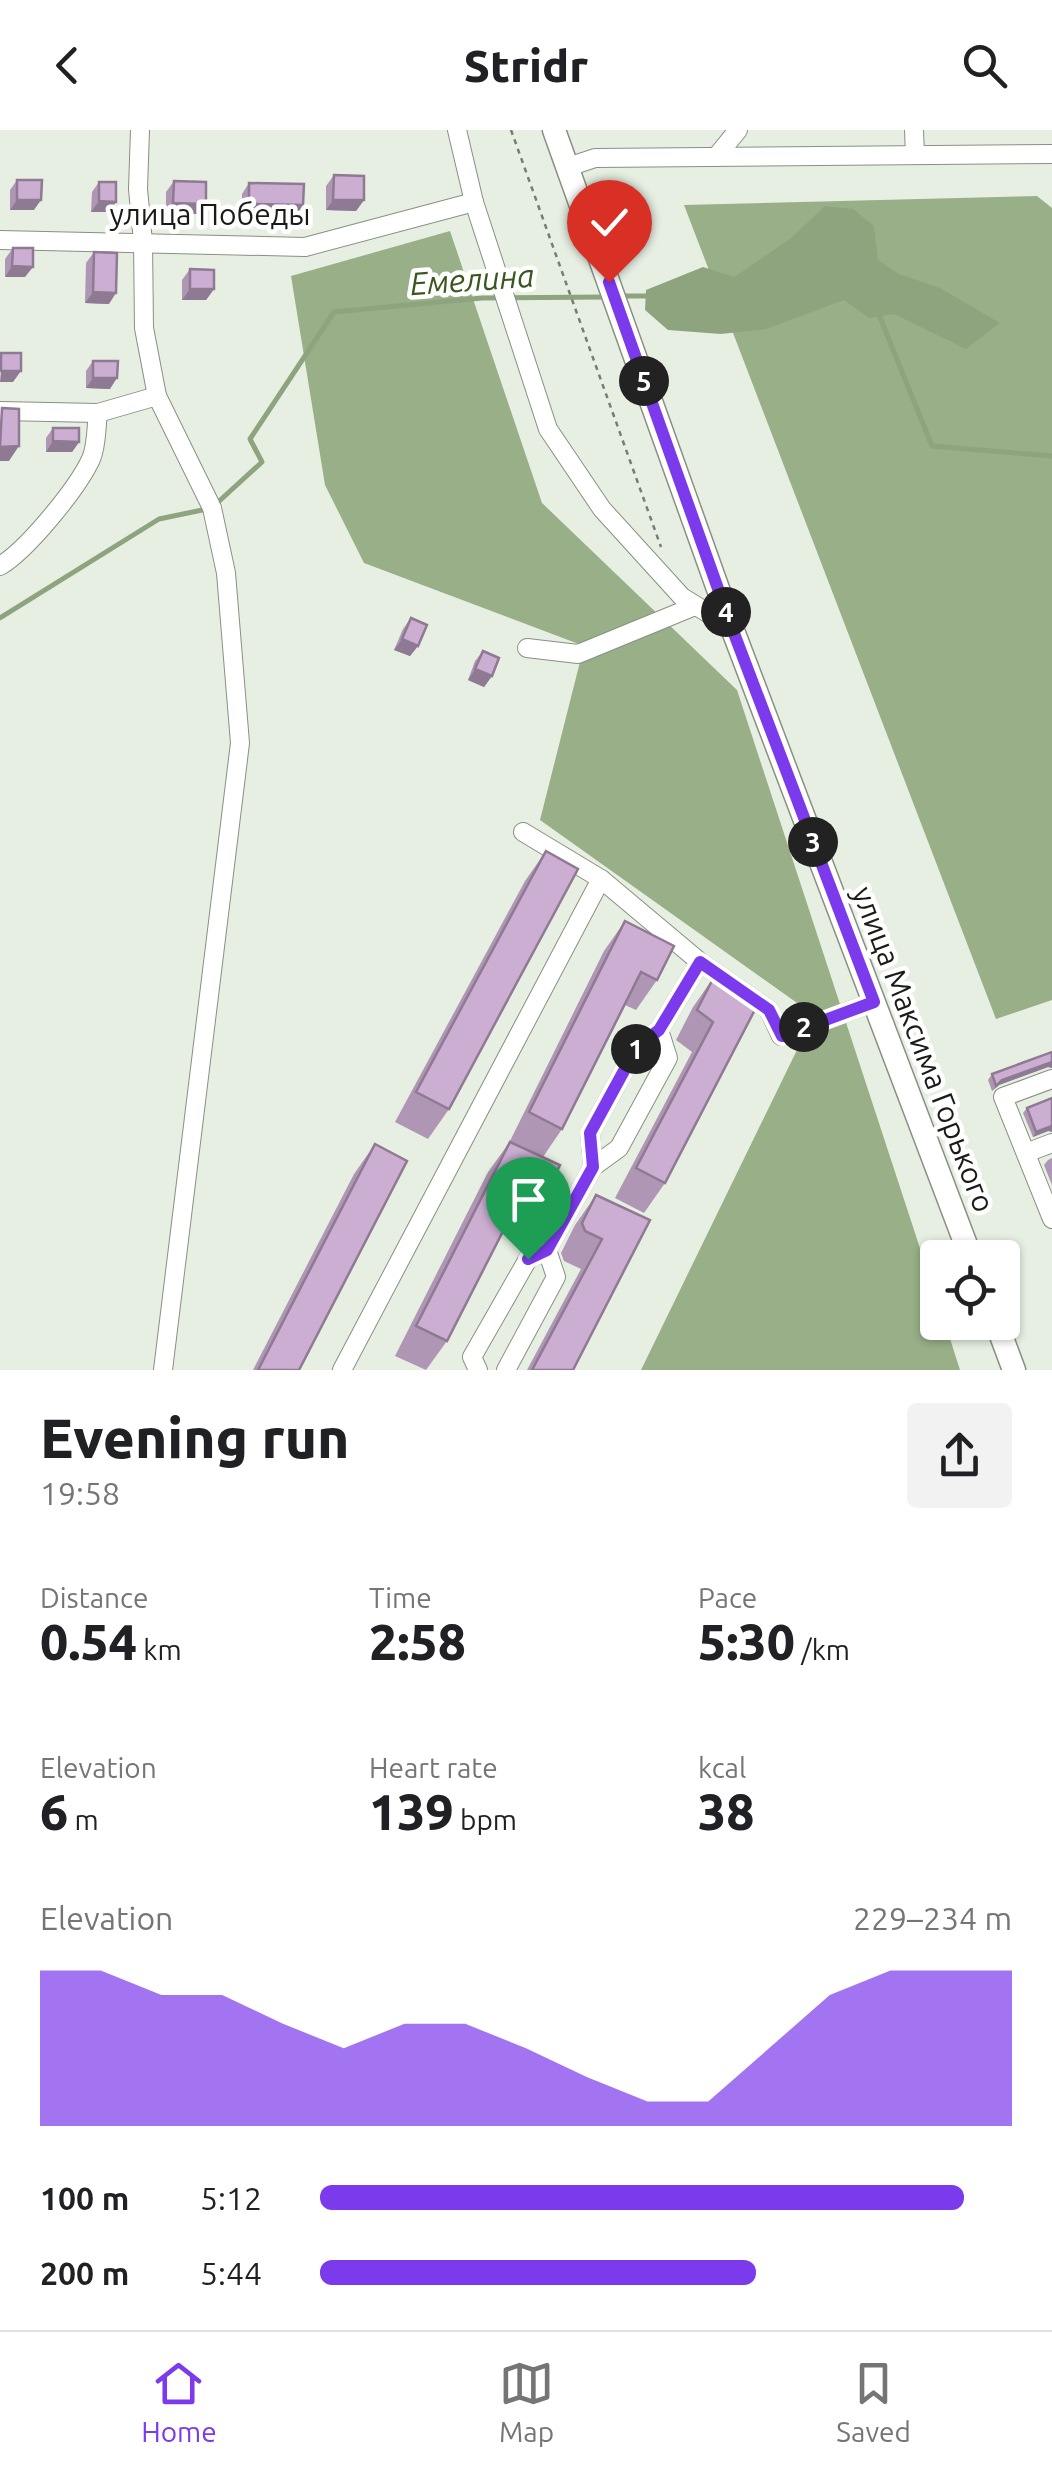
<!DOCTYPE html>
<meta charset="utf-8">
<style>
body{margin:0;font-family:Ubuntu,sans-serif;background:#f2f2f2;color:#202124;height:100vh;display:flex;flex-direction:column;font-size:38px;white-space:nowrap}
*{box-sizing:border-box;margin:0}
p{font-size:32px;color:#757577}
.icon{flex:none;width:55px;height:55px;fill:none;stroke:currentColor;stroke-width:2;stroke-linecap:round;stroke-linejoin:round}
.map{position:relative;height:1240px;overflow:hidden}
.side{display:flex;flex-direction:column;background:#fff;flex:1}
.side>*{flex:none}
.fabs{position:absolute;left:920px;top:1110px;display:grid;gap:20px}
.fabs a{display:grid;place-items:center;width:100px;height:100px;border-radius:10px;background:#fff;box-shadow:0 2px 8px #0004;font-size:50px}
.pin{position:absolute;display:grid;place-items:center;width:85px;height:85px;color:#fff;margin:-102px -42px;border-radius:50% 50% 50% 0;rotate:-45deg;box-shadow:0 0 10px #0007}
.pin .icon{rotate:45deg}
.km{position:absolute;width:50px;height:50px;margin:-25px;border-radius:50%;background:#222;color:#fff;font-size:28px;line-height:50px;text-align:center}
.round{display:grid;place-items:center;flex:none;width:105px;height:105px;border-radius:10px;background:#f2f2f2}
.summary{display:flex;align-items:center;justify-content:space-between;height:170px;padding:0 40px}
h1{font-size:55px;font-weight:800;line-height:75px}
.figures{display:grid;grid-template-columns:repeat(3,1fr);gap:15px;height:170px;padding:10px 40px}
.figures div{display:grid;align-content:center}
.figures b{font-size:50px;font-weight:800}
.figures small{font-size:28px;font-weight:400}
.figures p{font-size:28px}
.chart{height:280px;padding:20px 40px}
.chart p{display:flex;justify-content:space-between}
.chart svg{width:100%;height:180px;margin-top:10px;fill:#7c3aed;opacity:.7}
ul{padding:0 40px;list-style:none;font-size:32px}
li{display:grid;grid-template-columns:160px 120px 1fr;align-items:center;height:75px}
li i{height:25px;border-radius:12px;background:#7c3aed}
header{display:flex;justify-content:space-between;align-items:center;height:130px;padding:0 40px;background:#fff;font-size:45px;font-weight:800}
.tab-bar{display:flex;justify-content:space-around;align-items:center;height:140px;border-top:2px solid #e0e0e0;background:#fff;font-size:28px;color:#757577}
.tab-bar a{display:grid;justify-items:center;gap:5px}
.tab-bar .current{color:#7c3aed}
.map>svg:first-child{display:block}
.forest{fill:#98af88}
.water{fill:#8ea47e}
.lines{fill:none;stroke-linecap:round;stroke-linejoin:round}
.stream{stroke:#8ea47e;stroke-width:5}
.minor-casing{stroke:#899083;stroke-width:20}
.major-casing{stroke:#899083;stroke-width:25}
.path{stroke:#777c74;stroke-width:2.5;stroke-dasharray:5 5;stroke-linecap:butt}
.minor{stroke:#fff;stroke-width:18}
.major{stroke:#fff;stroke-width:22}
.wall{fill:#af96b5}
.shaded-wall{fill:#8f7a93}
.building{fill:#ccaed2;stroke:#8f7a93;stroke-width:2.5}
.route-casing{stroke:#fff;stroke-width:20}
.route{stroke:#7c3aed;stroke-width:12}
.labels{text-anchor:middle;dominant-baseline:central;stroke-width:9;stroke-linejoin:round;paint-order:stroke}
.street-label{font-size:30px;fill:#181b16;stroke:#fff}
.water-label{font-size:32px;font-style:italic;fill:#3a571f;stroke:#fff}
</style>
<header><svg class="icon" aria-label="back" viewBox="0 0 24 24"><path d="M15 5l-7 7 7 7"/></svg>Stridr<svg class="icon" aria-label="search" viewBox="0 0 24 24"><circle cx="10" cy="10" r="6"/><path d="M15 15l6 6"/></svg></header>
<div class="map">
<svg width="1052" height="1240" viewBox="0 0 1052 1240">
<rect width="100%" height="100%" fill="#e7efe2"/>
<g class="forest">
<polygon points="1037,66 1052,78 1052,870 996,889 684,75"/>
<polygon points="450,101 542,373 737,560 937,1170 938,1192 945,1193 960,1240 641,1240 814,885 540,690 584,516 364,433 325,355 291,146"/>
</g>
<polygon class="water" points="825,76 853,79 874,96 878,130 899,144 940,158 1000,193 966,219 894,184 869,188 844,170 766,199 721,204 668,200 645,180 646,160 703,137 734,147 790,109"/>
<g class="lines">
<g class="stream">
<polyline points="623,166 652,166"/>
<polyline points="877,180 932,316 1052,326"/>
<polyline points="216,374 262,332 250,309 334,182 482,168 607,167"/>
<polyline points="0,488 159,389 207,379"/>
</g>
<defs>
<g id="minor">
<polyline points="140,0 138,59 143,112 144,198 157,266 212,378 226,443 240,613 163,1240"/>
<polyline points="457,0 474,72 548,299 602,379 682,467 732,498"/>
<polyline points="914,0 915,25"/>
<polyline points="716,27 738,0"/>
<polyline points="568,37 595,28 1052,24"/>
<polyline points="0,110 305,117 474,72"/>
<polyline points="0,281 98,283 157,266"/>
<path d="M 0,436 C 27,420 77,359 91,329 C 97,316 96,297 98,283"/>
<polyline points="527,518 578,524 695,476"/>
<polyline points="523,702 601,749 700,832 769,880 781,906 874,872"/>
<polyline points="1052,949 1003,967 1052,1089"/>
<polyline points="1026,1023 1052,1013"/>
<polyline points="593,1037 619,1018 668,928 659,900"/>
<polyline points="342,1240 601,749"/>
<polyline points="478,1240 472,1227 528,1129 547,1120 593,1037 590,1003 637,917 659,900 700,832"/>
<polyline points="506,1240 556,1147 547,1120"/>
</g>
<g id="major">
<polyline points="554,0 732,498 971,1128"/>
<polyline points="996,1192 1014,1240"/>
</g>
</defs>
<use href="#minor" class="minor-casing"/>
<use href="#major" class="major-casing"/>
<polyline class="path" points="511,0 661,417"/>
<use href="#minor" class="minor"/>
<use href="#major" class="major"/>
</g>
<g class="wall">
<polygon points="334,45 364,70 356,81 326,80 326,56"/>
<polygon points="17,50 34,80 10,80 10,60"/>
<polygon points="174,51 206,74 199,84 166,84 166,62"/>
<polygon points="99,52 116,72 109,82 91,82 92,62"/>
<polygon points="249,53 303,75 296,85 242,85 242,64"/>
<polygon points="13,118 25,147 5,147 5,129"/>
<polygon points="94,122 109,174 85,173 86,133"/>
<polygon points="190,139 214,159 206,170 182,170 182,150"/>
<polygon points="93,231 110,259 86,258 86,241"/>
<polygon points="53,298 79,312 72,322 46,322 46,308"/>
<polygon points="411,488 418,516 410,526 394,520 403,499"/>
<polygon points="483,521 492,546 484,557 468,550 475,531"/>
<polygon points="546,721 449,979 428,1009 395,992 525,751"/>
<polygon points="625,791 657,850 636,880 625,875 562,999 543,1027 543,1069 522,1099 507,1092 447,1211 426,1240 395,1226 488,1042 509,1013 604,821"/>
<polygon points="714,847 760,870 665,1053 644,1083 615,1068 692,922 676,910 693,877"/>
<polygon points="1052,922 1052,938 1048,937 999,955 992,961 988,950 992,944"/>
<polygon points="1027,978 1048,1001 1033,1007 1023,983"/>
<polygon points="375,1014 299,1240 253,1240 354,1044"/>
<polygon points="1052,1028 1052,1055 1044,1035 1048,1030"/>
<polygon points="596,1065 650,1090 573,1240 527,1240 581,1139 564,1131 561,1123 575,1095"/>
</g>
<g class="shaded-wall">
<polygon points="17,70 41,70 34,80 10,80"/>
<polygon points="333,70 364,70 356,81 326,80"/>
<polygon points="99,71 116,72 109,82 91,82"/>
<polygon points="173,73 206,74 199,84 166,84"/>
<polygon points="249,74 303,75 296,85 242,85"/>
<polygon points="12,136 33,137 25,147 5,147"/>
<polygon points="190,159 214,159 206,170 182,170"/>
<polygon points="93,162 116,163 109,174 85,173"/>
<polygon points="1,241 21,241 13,252 0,252"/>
<polygon points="93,248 117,248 110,259 86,258"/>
<polygon points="53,311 79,312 72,322 46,322"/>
<polygon points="19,316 9,331 0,331 0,317"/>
<polygon points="402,509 418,516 410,526 394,520"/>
<polygon points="475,539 492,546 484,557 468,550"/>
<polygon points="1052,932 1052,938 1048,937 999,955 992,961 1002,950"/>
<polygon points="1052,996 1052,1002 1048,1001 1033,1007 1036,1002"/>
</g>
<g class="building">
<polygon points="334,45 364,46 364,70 333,70"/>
<polygon points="17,50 42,50 41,70 17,70"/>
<polygon points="174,51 206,52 206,74 173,73"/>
<polygon points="99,52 116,52 116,72 99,71"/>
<polygon points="249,53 304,54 303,75 249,74"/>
<polygon points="13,118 33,118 33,137 12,136"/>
<polygon points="94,122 117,123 116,163 93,162"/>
<polygon points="190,139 214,140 214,159 190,159"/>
<rect x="1" y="223" width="20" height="18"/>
<polygon points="93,231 118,231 117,248 93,248"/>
<polygon points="2,278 19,279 19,316 0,317"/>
<polygon points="53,298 79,298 79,312 53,311"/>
<polygon points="411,488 427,495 418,516 402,509"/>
<polygon points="483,521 499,528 492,546 475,539"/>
<polygon points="546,721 578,739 449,979 416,962"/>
<polygon points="625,791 674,816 657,850 641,842 562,999 529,982"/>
<polygon points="714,847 760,870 665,1053 636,1038 713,892 697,880"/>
<polygon points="1052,922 1052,932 1002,950 996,956 992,944"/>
<polygon points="1052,968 1052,996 1036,1002 1027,978"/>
<polygon points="510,1012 560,1035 543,1069 524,1060 447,1211 416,1196"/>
<polygon points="375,1014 407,1031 299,1240 258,1240"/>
<polygon points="596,1065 650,1090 573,1240 532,1240 602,1109 585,1101 582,1093"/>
</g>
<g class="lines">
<defs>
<polyline id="route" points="528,1129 547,1120 593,1037 590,1003 637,917 659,900 700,832 769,880 782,906 874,872 732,498 609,152"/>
</defs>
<use href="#route" class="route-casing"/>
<use href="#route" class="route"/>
</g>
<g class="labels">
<g class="street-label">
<text x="210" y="84">улица Победы</text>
<text transform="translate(924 919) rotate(69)">улица Максима Горького</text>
</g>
<g class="water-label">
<text transform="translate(472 149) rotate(-4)">Емелина</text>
</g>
</g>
</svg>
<div class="fabs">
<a><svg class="icon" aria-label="locate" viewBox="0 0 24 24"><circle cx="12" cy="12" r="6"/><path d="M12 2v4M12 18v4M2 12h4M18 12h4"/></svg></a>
</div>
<div class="pin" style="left:528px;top:1129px;background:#1e9e55"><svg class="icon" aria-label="arrive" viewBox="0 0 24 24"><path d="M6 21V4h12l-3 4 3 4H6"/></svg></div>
<div class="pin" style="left:609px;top:152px;background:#d93025"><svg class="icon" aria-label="check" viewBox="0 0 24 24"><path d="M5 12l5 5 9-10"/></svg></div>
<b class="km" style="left:636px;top:919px">1</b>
<b class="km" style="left:804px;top:897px">2</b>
<b class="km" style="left:813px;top:712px">3</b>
<b class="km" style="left:726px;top:482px">4</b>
<b class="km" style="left:644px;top:251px">5</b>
</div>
<section class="side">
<div class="summary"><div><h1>Evening run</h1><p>19:58</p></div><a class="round"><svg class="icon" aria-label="share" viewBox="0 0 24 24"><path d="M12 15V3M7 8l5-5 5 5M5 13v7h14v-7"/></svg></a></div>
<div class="figures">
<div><p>Distance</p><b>0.54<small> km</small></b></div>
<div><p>Time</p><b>2:58</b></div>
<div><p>Pace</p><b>5:30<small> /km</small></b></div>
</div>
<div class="figures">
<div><p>Elevation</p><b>6<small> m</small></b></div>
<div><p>Heart rate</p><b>139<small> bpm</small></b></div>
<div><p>kcal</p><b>38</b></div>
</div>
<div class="chart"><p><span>Elevation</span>229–234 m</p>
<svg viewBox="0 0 160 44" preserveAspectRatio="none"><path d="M0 44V6L10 6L20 12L30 12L40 19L50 25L60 19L70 19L80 25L90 32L100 38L110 38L120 25L130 12L140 6L150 6L160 6V44z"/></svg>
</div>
<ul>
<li><b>100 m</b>5:12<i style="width:93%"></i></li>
<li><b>200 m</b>5:44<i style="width:63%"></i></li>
</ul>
</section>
<nav class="tab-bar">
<a class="current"><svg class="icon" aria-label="home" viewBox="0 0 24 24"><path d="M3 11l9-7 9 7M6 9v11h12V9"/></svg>Home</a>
<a><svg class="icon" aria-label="map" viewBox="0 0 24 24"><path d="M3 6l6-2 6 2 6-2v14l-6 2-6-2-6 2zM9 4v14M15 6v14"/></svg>Map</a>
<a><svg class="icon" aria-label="saved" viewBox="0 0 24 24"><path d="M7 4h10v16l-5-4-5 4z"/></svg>Saved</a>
</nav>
